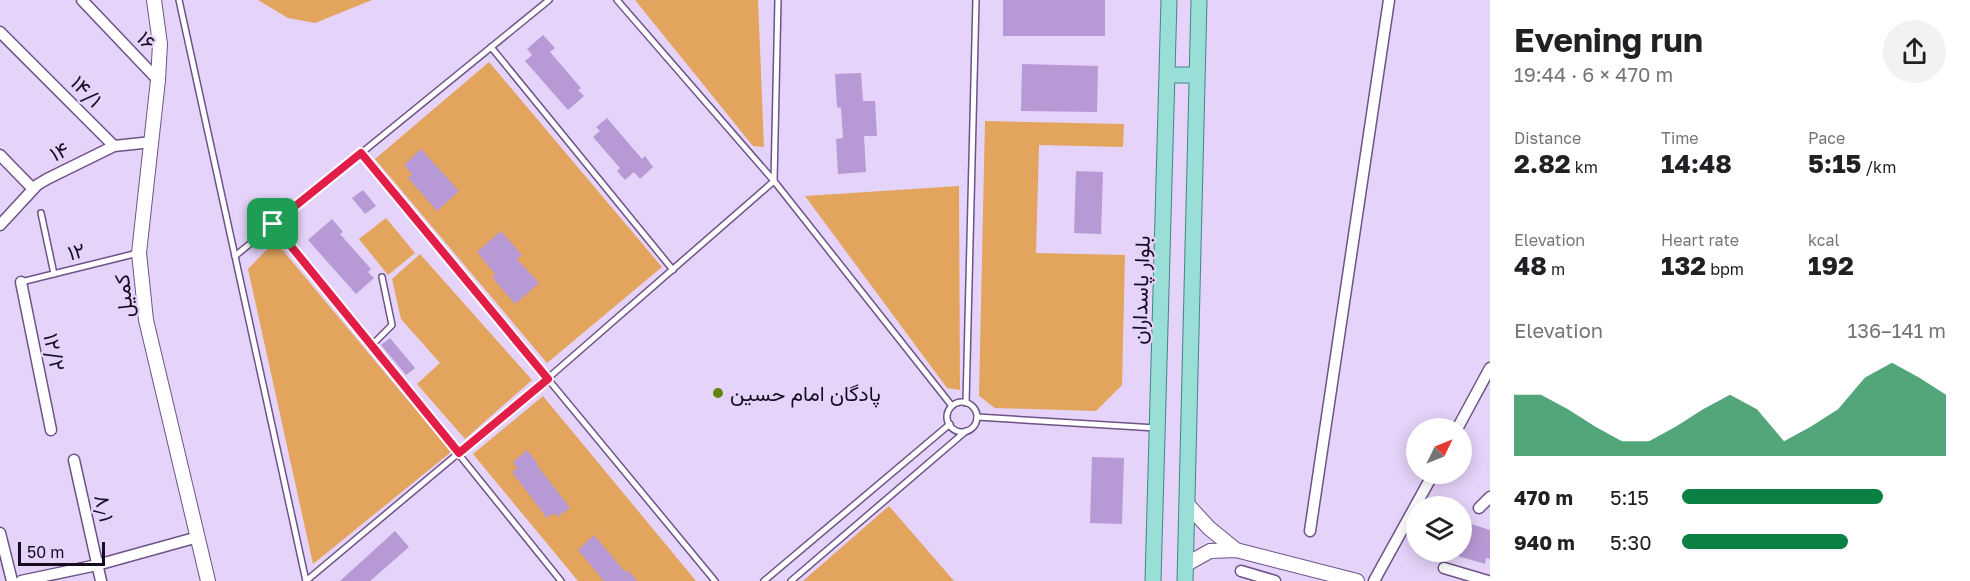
<!DOCTYPE html>
<meta charset="utf-8">
<style>
body{margin:0;font-family:"Golos Text",Vazirmatn,sans-serif;background:#f2f2f2;color:#202124;height:100vh;display:flex;flex-direction:column;font-size:22px;white-space:nowrap}
*{box-sizing:border-box;margin:0}
p{font-size:20px;color:#757577}
.icon{flex:none;width:33px;height:33px;fill:none;stroke:currentColor;stroke-width:2;stroke-linecap:round;stroke-linejoin:round}
.map{position:relative;flex:1;overflow:hidden}
.details{display:flex;flex-direction:column;background:#fff;width:480px}
.details>*{flex:none}
.needle{width:39px;rotate:47deg}
.controls{position:absolute;left:1406px;top:418px;display:grid;gap:12px}
.controls a{display:grid;place-items:center;width:66px;height:66px;border-radius:50%;background:#fff;box-shadow:0 3px 15px #0003;font-size:30px}
.scale{position:absolute;left:18px;bottom:15px;width:87px;box-sizing:border-box;padding-left:6px;border:3px solid #180c22;border-top:0;font-size:16px;line-height:21px;white-space:nowrap;color:#180c22;-webkit-text-stroke:4px #e5d3f9;paint-order:stroke}
.pin{position:absolute;display:grid;place-items:center;width:51px;height:51px;color:#fff;margin:-26px;border-radius:12px;box-shadow:0 3px 9px #0006}
.round{display:grid;place-items:center;flex:none;width:63px;height:63px;border-radius:32px;background:#f2f2f2}
.overview{display:flex;align-items:center;justify-content:space-between;height:102px;padding:0 24px}
h1{font-size:33px;font-weight:700;line-height:45px}
.metrics{display:grid;grid-template-columns:repeat(3,1fr);gap:9px;height:102px;padding:6px 24px}
.metrics div{display:grid;align-content:center}
.metrics b{font-size:26px;font-weight:700}
.metrics small{font-size:16px;font-weight:400}
.metrics p{font-size:16px}
.chart{height:168px;padding:12px 24px}
.chart p{display:flex;justify-content:space-between}
.chart svg{width:100%;height:108px;margin-top:6px;fill:#0b8043;opacity:.7}
ul{padding:0 24px;list-style:none;font-size:20px}
li{display:grid;grid-template-columns:96px 72px 1fr;align-items:center;height:45px}
li i{height:15px;border-radius:8px;background:#0b8043}
main{display:flex;flex:1;min-height:0}
.map>svg:first-child{display:block}
.green{fill:#e3a45e}
.building{fill:#b799d5}
.lines{fill:none;stroke-linecap:round;stroke-linejoin:round}
.lane-casing{stroke:#6e5289;stroke-width:8}
.street-casing{stroke:#6e5289;stroke-width:13}
.secondary-casing{stroke:#6e5289;stroke-width:16}
.primary-casing{stroke:#418687;stroke-width:17}
.lane{stroke:#fff;stroke-width:5}
.street{stroke:#fff;stroke-width:10}
.secondary{stroke:#fff;stroke-width:14}
.primary{stroke:#9aded8;stroke-width:15}
.route-casing{stroke:#fff;stroke-width:12}
.route{stroke:#e11d48;stroke-width:8}
.poi-dot{fill:#608507;stroke:#e5d3f9;stroke-width:2}
.labels{text-anchor:middle;dominant-baseline:central;stroke-width:4.5;stroke-linejoin:round;paint-order:stroke}
.street-label{font-size:21px;fill:#180c22;stroke:#e5d3f9}
.poi-label{font-size:21px;fill:#180c22;stroke:#e5d3f9;text-anchor:start}
</style>
<main>
<div class="map">
<svg width="1490" height="581" viewBox="0 0 1490 581">
<rect width="100%" height="100%" fill="#e5d3f9"/>
<g class="green">
<polygon points="258,0 372,0 315,23 288,18"/>
<polygon points="635,0 758,0 764,147 753,146"/>
<polygon points="489,62 662,267 547,363 375,159"/>
<polygon points="985,121 1124,124 1123,147 1039,145 1036,253 1125,255 1122,385 1096,411 995,408 979,396"/>
<polygon points="959,186 960,390 947,388 805,196"/>
<polygon points="386,218 415,253 388,275 359,239"/>
<polygon points="275,241 451,452 313,564 248,269"/>
<polygon points="420,254 532,380 465,439 417,384 440,363 401,319 392,279"/>
<polygon points="543,396 696,581 578,581 473,454"/>
<polygon points="889,506 954,581 803,581"/>
</g>
<g class="building">
<rect x="1003" y="0" width="102" height="36"/>
<polygon points="543,35 555,48 550,52 581,88 578,90 584,96 568,110 525,61 532,55 527,49"/>
<polygon points="1022,64 1098,66 1097,112 1021,111"/>
<polygon points="861,73 863,101 875,101 877,136 864,136 866,172 838,174 836,139 843,138 841,108 837,107 835,74"/>
<polygon points="607,118 642,159 645,156 653,167 640,179 634,172 625,180 617,171 620,168 593,137 600,131 596,127"/>
<polygon points="421,149 459,191 437,211 408,178 412,174 404,165"/>
<polygon points="1076,171 1103,172 1101,234 1074,233"/>
<polygon points="363,190 376,206 365,214 352,198"/>
<polygon points="332,219 343,232 340,234 371,269 368,272 374,278 356,294 308,240"/>
<polygon points="501,231 522,255 517,259 539,283 515,304 492,277 495,274 477,252"/>
<polygon points="390,338 415,368 406,375 381,345"/>
<polygon points="527,450 538,464 537,465 570,508 557,517 554,513 547,518 512,472 517,468 513,462"/>
<polygon points="1092,457 1124,458 1122,524 1090,523"/>
<polygon points="1468,523 1490,530 1490,559 1486,558 1485,564 1458,556 1459,552 1461,552 1461,528 1466,530"/>
<polygon points="395,531 409,547 370,581 340,581"/>
<polygon points="594,535 625,572 628,570 637,581 604,581 578,550"/>
</g>
<g class="lines">
<defs>
<g id="lane">
<polyline points="179,0 306,581"/>
<polyline points="617,0 774,181 952,406"/>
<polyline points="491,47 673,270"/>
<polyline points="361,153 715,581"/>
<polyline points="41,213 54,274"/>
<polyline points="273,224 561,581"/>
<polyline points="235,256 549,0"/>
<polyline points="21,282 138,253"/>
<polyline points="371,346 392,325 382,277"/>
<circle cx="962" cy="417" r="15"/>
<polyline points="966,403 976,0"/>
<polyline points="977,417 1156,428"/>
<polyline points="306,581 547,379 774,181 778,0"/>
<polyline points="764,581 950,424"/>
<polyline points="791,581 966,431"/>
</g>
<g id="street">
<polyline points="82,0 158,80"/>
<polyline points="0,32 114,146"/>
<polyline points="0,155 33,189"/>
<polyline points="0,225 37,185 47,179 114,146 152,142"/>
<polyline points="21,282 51,430"/>
<polyline points="1457,429 1490,368"/>
<polyline points="74,460 101,581"/>
<polyline points="1479,508 1490,497"/>
<polyline points="1310,531 1389,0"/>
<polyline points="0,533 12,581"/>
<polyline points="1444,568 1488,581"/>
<polyline points="1241,571 1275,581"/>
<polyline points="21,581 97,565 198,537"/>
<polyline points="1374,581 1433,474"/>
</g>
<g id="secondary">
<polyline points="154,0 160,44 158,80 139,253 146,320 208,581"/>
<polyline points="1187,504 1209,528 1236,550"/>
<polyline points="1185,565 1210,551 1236,550 1357,581"/>
</g>
<g id="primary">
<polyline points="1168,75 1196,75"/>
<polyline points="1153,581 1169,0"/>
<polyline points="1185,581 1199,0"/>
</g>
</defs>
<use href="#lane" class="lane-casing"/>
<use href="#street" class="street-casing"/>
<use href="#secondary" class="secondary-casing"/>
<use href="#primary" class="primary-casing"/>
<use href="#lane" class="lane"/>
<use href="#street" class="street"/>
<use href="#secondary" class="secondary"/>
<use href="#primary" class="primary"/>
</g>
<g class="lines">
<defs>
<polygon id="route" points="361,153 548,379 459,453 273,224"/>
</defs>
<use href="#route" class="route-casing"/>
<use href="#route" class="route"/>
</g>
<circle class="poi-dot" cx="718" cy="393" r="6"/>
<g class="labels">
<g class="street-label">
<text transform="translate(147 40) rotate(46)">۱۶</text>
<text transform="translate(87 91) rotate(46)">۱۴/۱</text>
<text transform="translate(59 151) rotate(-27)">۱۴</text>
<text transform="translate(76 251) rotate(-14)">۱۲</text>
<text transform="translate(1140 290) rotate(-88)">بلوار پاسداران</text>
<text transform="translate(123 296) rotate(-96)">کمیل</text>
<text transform="translate(55 352) rotate(78)">۱۲/۲</text>
<text transform="translate(105 508) rotate(78)">۸٫۱</text>
</g>
<g class="poi-label">
<text x="730" y="393">پادگان امام حسین</text>
</g>
</g>
</svg>
<div class="controls">
<a><svg class="needle" viewBox="-14 -14 28 28"><path d="M0-13l5 13h-10z" fill="#e53935"/><path d="M0 13l5-13h-10z" fill="#757577"/></svg></a>
<a><svg class="icon" aria-label="layers" viewBox="0 0 24 24"><path d="M12 4l9 5-9 5-9-5zM3 14l9 5 9-5"/></svg></a>
</div>
<div class="scale">50 m</div>
<div class="pin" style="left:273px;top:224px;background:#1e9e55"><svg class="icon" aria-label="arrive" viewBox="0 0 24 24"><path d="M6 21V4h12l-3 4 3 4H6"/></svg></div>
</div>
<section class="details">
<div class="overview"><div><h1>Evening run</h1><p>19:44 · 6 × 470 m</p></div><a class="round"><svg class="icon" aria-label="share" viewBox="0 0 24 24"><path d="M12 15V3M7 8l5-5 5 5M5 13v7h14v-7"/></svg></a></div>
<div class="metrics">
<div><p>Distance</p><b>2.82<small> km</small></b></div>
<div><p>Time</p><b>14:48</b></div>
<div><p>Pace</p><b>5:15<small> /km</small></b></div>
</div>
<div class="metrics">
<div><p>Elevation</p><b>48<small> m</small></b></div>
<div><p>Heart rate</p><b>132<small> bpm</small></b></div>
<div><p>kcal</p><b>192</b></div>
</div>
<div class="chart"><p><span>Elevation</span>136–141 m</p>
<svg viewBox="0 0 160 44" preserveAspectRatio="none"><path d="M0 44V19L10 19L20 25L30 32L40 38L50 38L60 32L70 25L80 19L90 25L100 38L110 32L120 25L130 12L140 6L150 12L160 19V44z"/></svg>
</div>
<ul>
<li><b>470 m</b>5:15<i style="width:76%"></i></li>
<li><b>940 m</b>5:30<i style="width:63%"></i></li>
</ul>
</section>
</main>
